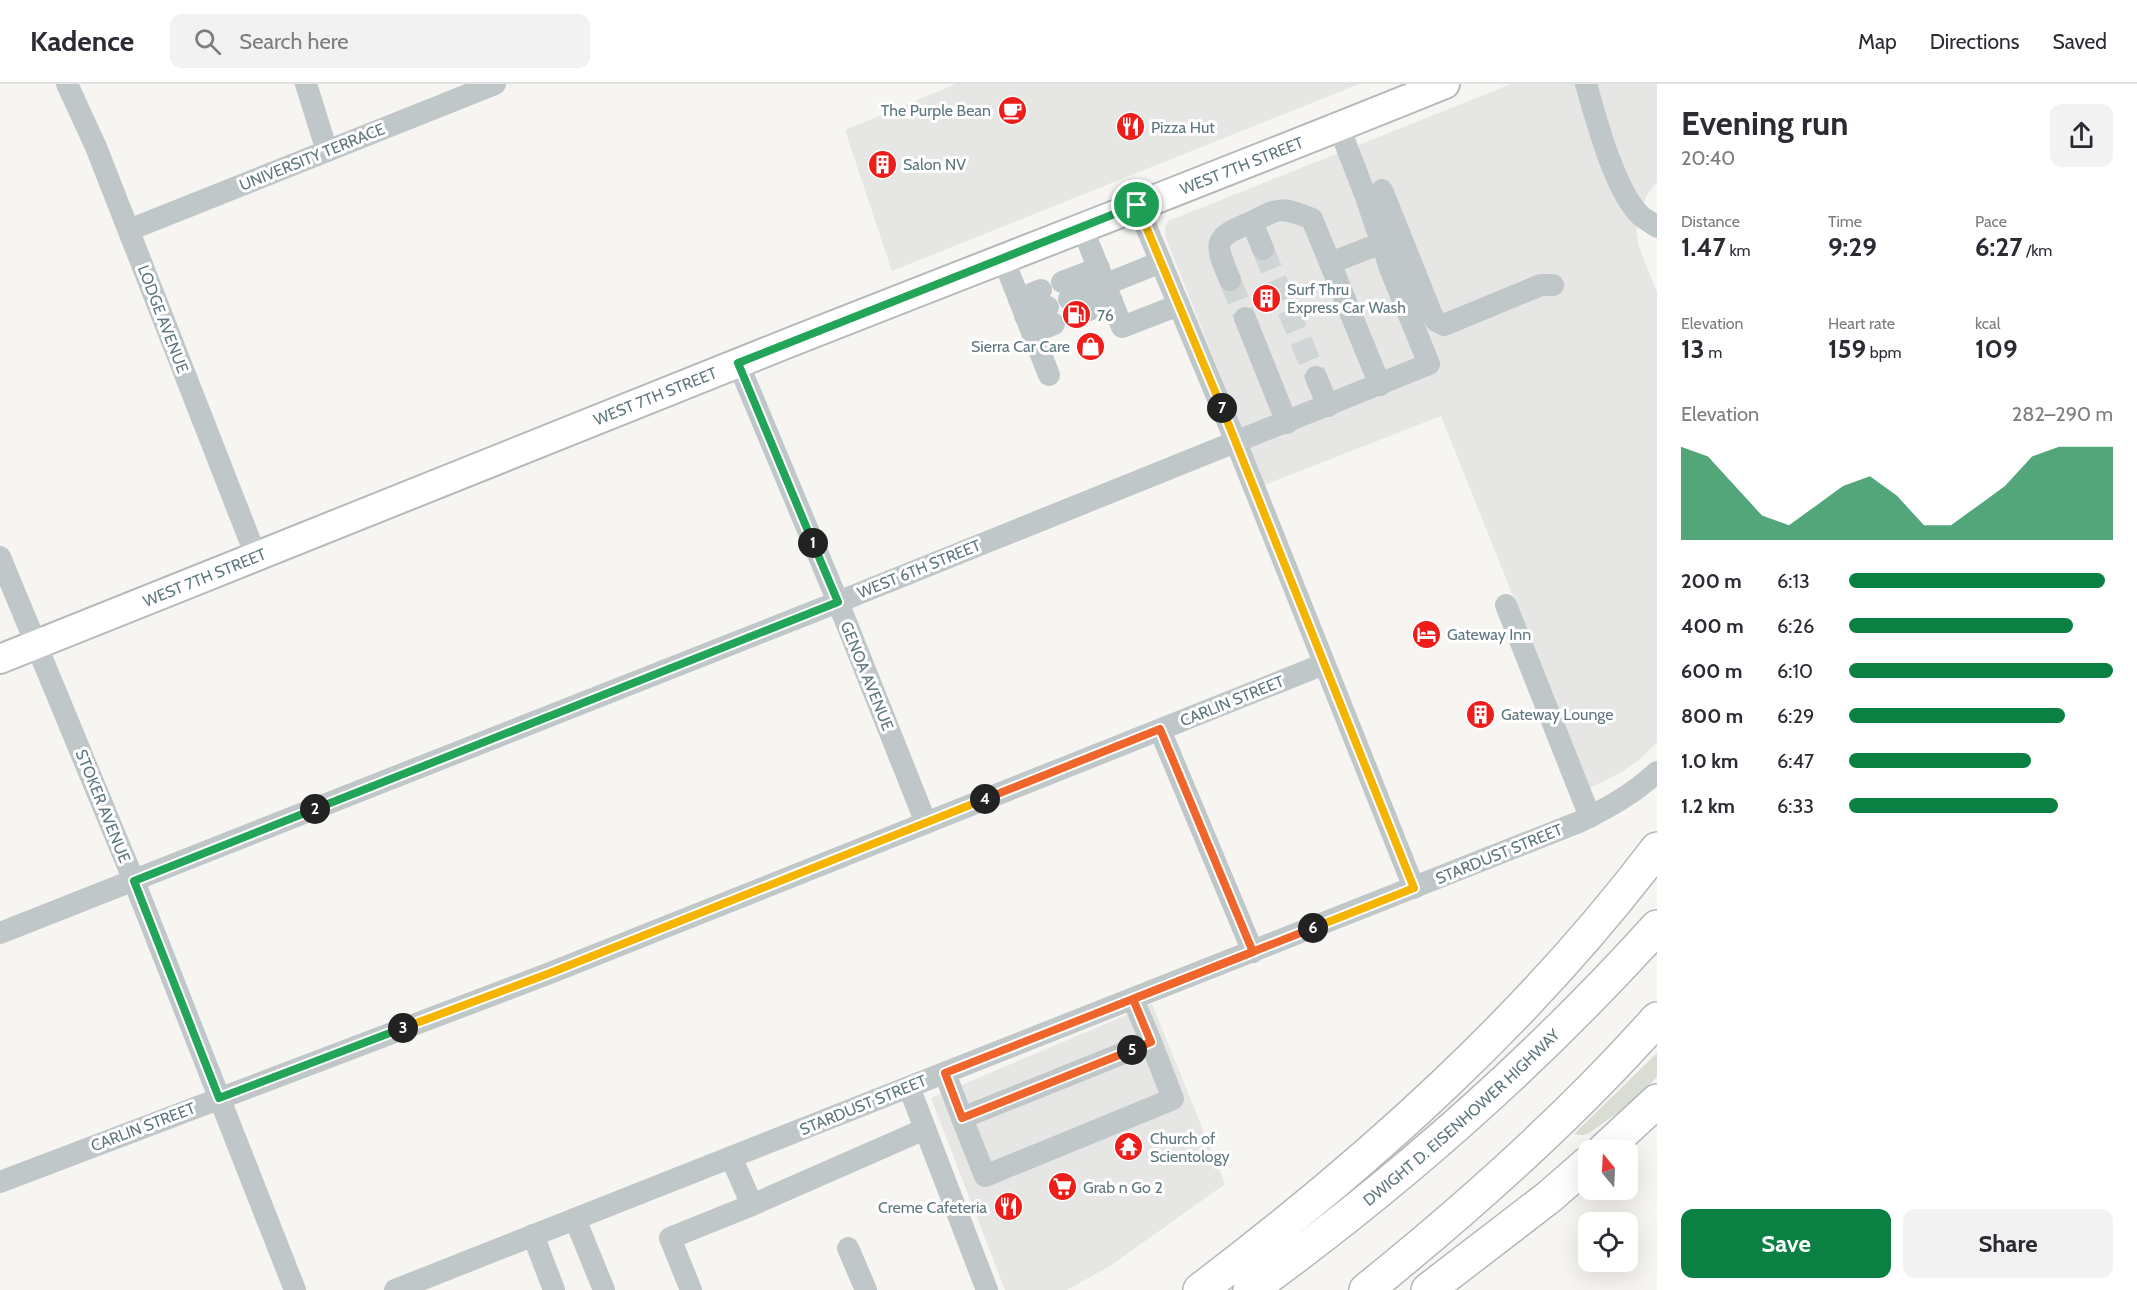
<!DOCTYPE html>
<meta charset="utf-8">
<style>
body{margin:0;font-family:Cabin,sans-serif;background:#f2f2f3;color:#2b2b33;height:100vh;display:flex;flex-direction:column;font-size:22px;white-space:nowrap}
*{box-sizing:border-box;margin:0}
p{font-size:20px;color:#7c7c81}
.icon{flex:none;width:33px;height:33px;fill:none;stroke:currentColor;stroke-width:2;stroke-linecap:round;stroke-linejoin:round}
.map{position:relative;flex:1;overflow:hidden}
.details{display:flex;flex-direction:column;background:#fff;width:480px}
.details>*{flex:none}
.needle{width:39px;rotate:342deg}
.fabs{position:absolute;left:1578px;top:1056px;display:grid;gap:12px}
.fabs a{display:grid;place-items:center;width:60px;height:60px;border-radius:12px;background:#fff;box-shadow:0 6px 24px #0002;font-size:30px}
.pin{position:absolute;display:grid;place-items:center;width:51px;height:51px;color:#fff;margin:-26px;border:3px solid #fff;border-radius:50%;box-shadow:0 2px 6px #0007}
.km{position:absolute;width:30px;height:30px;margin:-15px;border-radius:50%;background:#222;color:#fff;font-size:16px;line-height:30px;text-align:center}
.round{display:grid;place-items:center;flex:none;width:63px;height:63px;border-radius:12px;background:#f2f2f3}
.overview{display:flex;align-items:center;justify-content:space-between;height:102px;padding:0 24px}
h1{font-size:33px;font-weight:800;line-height:45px}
.metrics{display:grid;grid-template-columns:repeat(3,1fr);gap:9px;height:102px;padding:6px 24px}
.metrics div{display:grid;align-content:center}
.metrics b{font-size:26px;font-weight:800}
.metrics small{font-size:16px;font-weight:400}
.metrics p{font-size:16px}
.chart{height:168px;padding:12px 24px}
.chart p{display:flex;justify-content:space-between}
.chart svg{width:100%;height:108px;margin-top:6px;fill:#0b8043;opacity:.7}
.button{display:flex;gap:12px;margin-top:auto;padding:12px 24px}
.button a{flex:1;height:69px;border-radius:12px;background:#0b8043;color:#fff;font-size:24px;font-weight:800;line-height:69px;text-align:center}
.button a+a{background:#f2f2f3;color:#2b2b33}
ul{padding:0 24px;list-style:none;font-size:20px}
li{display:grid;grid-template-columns:96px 72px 1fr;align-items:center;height:45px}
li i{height:15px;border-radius:8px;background:#0b8043}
header{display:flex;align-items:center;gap:36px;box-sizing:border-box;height:84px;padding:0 30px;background:#fff;border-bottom:2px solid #e1e1e2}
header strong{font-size:28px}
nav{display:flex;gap:33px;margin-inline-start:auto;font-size:21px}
.search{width:420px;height:54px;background:#f2f2f3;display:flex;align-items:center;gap:15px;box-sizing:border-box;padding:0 21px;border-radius:12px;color:#7c7c81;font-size:22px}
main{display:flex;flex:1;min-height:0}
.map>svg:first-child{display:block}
.built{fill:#e6e7e5}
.green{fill:#d9ddd2}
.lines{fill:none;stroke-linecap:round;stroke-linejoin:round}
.minor-tunnel{stroke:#d0d6d5;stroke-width:22;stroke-dasharray:22 11;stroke-linecap:butt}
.major-casing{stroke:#b4babc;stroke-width:32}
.highway-casing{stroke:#b3b9bb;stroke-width:36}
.minor{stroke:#c0c7c9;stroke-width:22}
.major{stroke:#fff;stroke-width:28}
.highway{stroke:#fff;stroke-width:33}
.split-1-casing{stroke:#fff;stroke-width:12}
.split-2-casing{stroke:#fff;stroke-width:12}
.split-3-casing{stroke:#fff;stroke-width:12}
.split-4-casing{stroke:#fff;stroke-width:12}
.split-5-casing{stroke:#fff;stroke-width:12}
.split-6-casing{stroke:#fff;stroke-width:12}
.split-7-casing{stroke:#fff;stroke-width:12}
.split-8-casing{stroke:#fff;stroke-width:12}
.split-1{stroke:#22a559;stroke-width:8}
.split-2{stroke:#22a559;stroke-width:8}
.split-3{stroke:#22a559;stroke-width:8}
.split-4{stroke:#f5b400;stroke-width:8}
.split-5{stroke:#f0652b;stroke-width:8}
.split-6{stroke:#f0652b;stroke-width:8}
.split-7{stroke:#f5b400;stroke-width:8}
.split-8{stroke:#f5b400;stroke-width:8}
.labels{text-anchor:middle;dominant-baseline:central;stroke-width:6;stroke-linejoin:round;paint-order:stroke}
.poi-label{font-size:16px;fill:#5f787f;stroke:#fff;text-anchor:start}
.street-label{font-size:16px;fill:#5f787f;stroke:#fff}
</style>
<header>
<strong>Kadence</strong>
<div class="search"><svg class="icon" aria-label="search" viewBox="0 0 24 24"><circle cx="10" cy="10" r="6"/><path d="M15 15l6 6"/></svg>Search here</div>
<nav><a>Map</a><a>Directions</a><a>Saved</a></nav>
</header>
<main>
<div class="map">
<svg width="1657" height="1206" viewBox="0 0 1657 1206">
<rect width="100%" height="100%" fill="#f6f5f2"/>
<g class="built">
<polygon points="956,0 1359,0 892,187 845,46"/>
<polygon points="1511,0 1657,0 1657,98 1647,111 1640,127 1636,146 1639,163 1657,208 1657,658 1639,676 1620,689 1590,704 1441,332 1264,401 1165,152 1165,143 1168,137"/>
<polygon points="1152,920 1225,1100 1110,1182 1067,1206 1005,1206 931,1014"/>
</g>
<polygon class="green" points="1657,969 1657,993 1626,1023 1589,1049 1583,1051 1574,1050"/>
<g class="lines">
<g class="minor-tunnel">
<polyline points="1263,165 1316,293"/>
<polyline points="1230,196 1245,234"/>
</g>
<defs>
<g id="major">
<path id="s1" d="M 0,575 C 264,470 527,362 791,258 C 1009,172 1228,88 1445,0"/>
</g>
<g id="highway">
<polyline points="1604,1066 1657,1017"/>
<path d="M 1200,1206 C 1369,1078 1529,934 1657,765"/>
<path id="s2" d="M 1250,1206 C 1398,1099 1534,979 1657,843"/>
<path d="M 1366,1206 C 1469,1123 1569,1034 1657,935"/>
<polyline points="1428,1206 1549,1113 1588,1079"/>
</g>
</defs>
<use href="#major" class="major-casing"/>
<use href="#highway" class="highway-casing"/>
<g class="minor">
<polyline points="67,0 96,63 256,472"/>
<polyline points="306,0 327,67"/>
<path d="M 1586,0 C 1596,35 1615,108 1641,132 C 1646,136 1652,139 1657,143"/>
<polyline points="1382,106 1432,231 1436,237 1444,241 1541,201 1553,201"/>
<polyline points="1137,121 1236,358 1414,804"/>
<path d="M 1252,138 C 1280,123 1282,123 1312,135 L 1380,301"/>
<polyline points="1082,143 1122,243 1179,221"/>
<polyline points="129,146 495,0"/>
<polyline points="1003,174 1049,291"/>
<polyline points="1330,179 1382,159"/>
<path d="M 1230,196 C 1214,158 1212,154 1252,138 L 1263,165"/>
<polyline points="1062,198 1099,184"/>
<polyline points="1019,215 1041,206"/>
<polyline points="1069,215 1161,178"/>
<polyline points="1076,231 1112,217"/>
<polyline points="1025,232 1048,223"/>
<polyline points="1245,234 1287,339"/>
<polyline points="1032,249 1054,240"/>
<polyline points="738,279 838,518 926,739"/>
<polyline points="1316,293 1328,322"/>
<polyline points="0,473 134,797 295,1206"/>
<polyline points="1506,521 1590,733"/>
<polyline points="1160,646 1253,868"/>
<polyline points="0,849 838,518 1429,280 1391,187 1366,113 1339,43"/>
<polyline points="945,989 962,1034 1151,958 1133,915"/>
<polyline points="909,1003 987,1206"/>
<polyline points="962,1034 985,1092 1173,1015 1151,958"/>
<polyline points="0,1098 550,889 1324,580"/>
<polyline points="752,1121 925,1045"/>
<polyline points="575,1135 604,1206"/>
<polyline points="533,1151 554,1206"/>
<polyline points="848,1164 866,1206"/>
<path d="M 395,1206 L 1579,738 C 1608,724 1633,710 1657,688"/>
<polyline points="691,1206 670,1154 752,1121 731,1073"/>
</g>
<use href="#major" class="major"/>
<use href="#highway" class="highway"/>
</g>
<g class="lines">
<defs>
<polyline id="split-1" points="813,459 738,279 1137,121"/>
<polyline id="split-2" points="315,725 838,518 813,459"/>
<polyline id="split-3" points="315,725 134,797 219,1014 403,944"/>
<polyline id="split-4" points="403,944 550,889 985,715"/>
<polyline id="split-5" points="985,715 1160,645 1253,868 1133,915 1151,958 1132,966"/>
<polyline id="split-6" points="1132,966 962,1034 945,989 1313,844"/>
<polyline id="split-7" points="1222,324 1414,804 1313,844"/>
<polyline id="split-8" points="1137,121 1222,324"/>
</defs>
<use href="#split-1" class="split-1-casing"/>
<use href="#split-2" class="split-2-casing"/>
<use href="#split-3" class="split-3-casing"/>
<use href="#split-4" class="split-4-casing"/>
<use href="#split-5" class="split-5-casing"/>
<use href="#split-6" class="split-6-casing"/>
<use href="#split-7" class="split-7-casing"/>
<use href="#split-8" class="split-8-casing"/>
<use href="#split-1" class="split-1"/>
<use href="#split-2" class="split-2"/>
<use href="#split-3" class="split-3"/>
<use href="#split-4" class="split-4"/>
<use href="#split-5" class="split-5"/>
<use href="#split-6" class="split-6"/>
<use href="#split-7" class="split-7"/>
<use href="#split-8" class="split-8"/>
</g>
<defs>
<symbol id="cafe-disc" viewBox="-11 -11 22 22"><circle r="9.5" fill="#ee1d19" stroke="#fff"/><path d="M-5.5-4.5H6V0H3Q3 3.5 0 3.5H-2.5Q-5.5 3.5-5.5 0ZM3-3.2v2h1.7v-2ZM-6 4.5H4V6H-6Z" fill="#fff"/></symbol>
<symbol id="restaurant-disc" viewBox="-11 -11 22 22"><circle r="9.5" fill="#ee1d19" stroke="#fff"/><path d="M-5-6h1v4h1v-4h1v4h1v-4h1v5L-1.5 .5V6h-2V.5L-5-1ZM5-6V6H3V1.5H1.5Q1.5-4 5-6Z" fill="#fff"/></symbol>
<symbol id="building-disc" viewBox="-11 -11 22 22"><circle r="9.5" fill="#ee1d19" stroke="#fff"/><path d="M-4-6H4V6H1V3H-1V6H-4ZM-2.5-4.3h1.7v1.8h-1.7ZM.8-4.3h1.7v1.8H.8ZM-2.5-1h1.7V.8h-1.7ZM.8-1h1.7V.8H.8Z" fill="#fff"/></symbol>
<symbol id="fuel-disc" viewBox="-11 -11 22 22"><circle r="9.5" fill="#ee1d19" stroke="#fff"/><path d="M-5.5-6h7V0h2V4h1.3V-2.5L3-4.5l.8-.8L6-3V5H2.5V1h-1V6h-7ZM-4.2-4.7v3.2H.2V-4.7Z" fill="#fff"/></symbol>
<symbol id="shop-disc" viewBox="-11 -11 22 22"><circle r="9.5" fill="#ee1d19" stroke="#fff"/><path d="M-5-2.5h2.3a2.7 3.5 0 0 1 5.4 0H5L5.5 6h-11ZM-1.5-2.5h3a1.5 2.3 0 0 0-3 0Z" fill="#fff"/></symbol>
<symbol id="hotel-disc" viewBox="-11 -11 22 22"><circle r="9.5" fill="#ee1d19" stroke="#fff"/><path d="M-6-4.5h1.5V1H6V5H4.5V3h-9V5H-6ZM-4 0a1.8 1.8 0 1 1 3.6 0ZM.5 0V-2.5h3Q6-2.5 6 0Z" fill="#fff"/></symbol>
<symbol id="temple-disc" viewBox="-11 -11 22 22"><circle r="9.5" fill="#ee1d19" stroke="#fff"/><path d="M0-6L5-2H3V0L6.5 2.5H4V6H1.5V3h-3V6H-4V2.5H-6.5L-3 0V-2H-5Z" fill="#fff"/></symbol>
<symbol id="supermarket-disc" viewBox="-11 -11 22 22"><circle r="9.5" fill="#ee1d19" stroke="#fff"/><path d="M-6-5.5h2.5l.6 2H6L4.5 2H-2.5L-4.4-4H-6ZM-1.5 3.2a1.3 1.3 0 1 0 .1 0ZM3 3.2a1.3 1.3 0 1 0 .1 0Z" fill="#fff"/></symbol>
</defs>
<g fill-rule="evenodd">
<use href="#cafe-disc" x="996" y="10" width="33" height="33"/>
<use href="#restaurant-disc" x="1114" y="26" width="33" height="33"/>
<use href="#building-disc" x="866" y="64" width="33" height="33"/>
<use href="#building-disc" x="1250" y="198" width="33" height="33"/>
<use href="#fuel-disc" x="1060" y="214" width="33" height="33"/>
<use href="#shop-disc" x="1074" y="246" width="33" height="33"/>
<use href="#hotel-disc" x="1410" y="534" width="33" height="33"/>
<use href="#building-disc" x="1464" y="614" width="33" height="33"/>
<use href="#temple-disc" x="1112" y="1046" width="33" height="33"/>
<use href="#supermarket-disc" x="1046" y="1086" width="33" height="33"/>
<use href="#restaurant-disc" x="992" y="1106" width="33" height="33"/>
</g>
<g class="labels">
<g class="poi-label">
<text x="991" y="26" text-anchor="end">The Purple Bean</text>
<text x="1151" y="43">Pizza Hut</text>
<text x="903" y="80">Salon NV</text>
<text x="1287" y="205">Surf Thru<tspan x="1287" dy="18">Express Car Wash</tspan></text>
<text x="1097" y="231">76</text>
<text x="1070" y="262" text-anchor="end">Sierra Car Care</text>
<text x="1447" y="550">Gateway Inn</text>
<text x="1501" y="630">Gateway Lounge</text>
<text x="1150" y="1054">Church of<tspan x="1150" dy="18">Scientology</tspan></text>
<text x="1083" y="1103">Grab n Go 2</text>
<text x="987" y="1123" text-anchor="end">Creme Cafeteria</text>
</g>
<g class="street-label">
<text transform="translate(312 73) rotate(-22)">UNIVERSITY TERRACE</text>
<text stroke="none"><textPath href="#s1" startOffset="1336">WEST 7TH STREET</textPath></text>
<text transform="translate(163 235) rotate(69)">LODGE AVENUE</text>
<text stroke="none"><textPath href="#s1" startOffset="706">WEST 7TH STREET</textPath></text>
<text transform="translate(919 485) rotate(-22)">WEST 6TH STREET</text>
<text stroke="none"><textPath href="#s1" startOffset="220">WEST 7TH STREET</textPath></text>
<text transform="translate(867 592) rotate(68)">GENOA AVENUE</text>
<text transform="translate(1232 617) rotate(-22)">CARLIN STREET</text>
<text transform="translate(103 722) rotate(68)">STOKER AVENUE</text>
<text transform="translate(1499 770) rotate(-22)">STARDUST STREET</text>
<text transform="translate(863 1021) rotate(-22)">STARDUST STREET</text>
<text stroke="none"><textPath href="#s2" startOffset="273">DWIGHT D. EISENHOWER HIGHWAY</textPath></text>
<text transform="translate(143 1043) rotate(-21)">CARLIN STREET</text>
</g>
</g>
</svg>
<div class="fabs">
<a><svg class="needle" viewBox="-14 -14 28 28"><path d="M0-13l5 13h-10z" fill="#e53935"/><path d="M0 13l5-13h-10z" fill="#7c7c81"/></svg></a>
<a><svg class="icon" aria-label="locate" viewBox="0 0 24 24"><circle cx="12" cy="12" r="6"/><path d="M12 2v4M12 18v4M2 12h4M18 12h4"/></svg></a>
</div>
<div class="pin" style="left:1137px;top:121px;background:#1e9e55"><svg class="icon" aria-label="arrive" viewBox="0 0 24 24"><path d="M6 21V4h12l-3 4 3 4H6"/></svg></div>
<b class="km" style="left:813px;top:459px">1</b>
<b class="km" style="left:315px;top:725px">2</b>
<b class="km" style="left:403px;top:944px">3</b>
<b class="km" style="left:985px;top:715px">4</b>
<b class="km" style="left:1132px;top:966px">5</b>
<b class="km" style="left:1313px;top:844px">6</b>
<b class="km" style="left:1222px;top:324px">7</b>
</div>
<section class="details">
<div class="overview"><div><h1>Evening run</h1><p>20:40</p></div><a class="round"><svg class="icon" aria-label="share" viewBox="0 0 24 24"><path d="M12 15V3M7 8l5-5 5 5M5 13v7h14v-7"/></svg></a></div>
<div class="metrics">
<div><p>Distance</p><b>1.47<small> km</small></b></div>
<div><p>Time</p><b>9:29</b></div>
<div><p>Pace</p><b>6:27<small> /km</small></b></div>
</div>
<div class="metrics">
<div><p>Elevation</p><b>13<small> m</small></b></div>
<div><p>Heart rate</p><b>159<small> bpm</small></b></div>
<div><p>kcal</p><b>109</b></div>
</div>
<div class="chart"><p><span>Elevation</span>282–290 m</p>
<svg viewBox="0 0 160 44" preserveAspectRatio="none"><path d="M0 44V6L10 10L20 22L30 34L40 38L50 30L60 22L70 18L80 26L90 38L100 38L110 30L120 22L130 10L140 6L150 6L160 6V44z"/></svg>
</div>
<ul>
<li><b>200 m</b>6:13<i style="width:97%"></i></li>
<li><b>400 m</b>6:26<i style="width:85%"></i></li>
<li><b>600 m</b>6:10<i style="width:100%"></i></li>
<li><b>800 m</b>6:29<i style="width:82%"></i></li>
<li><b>1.0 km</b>6:47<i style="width:69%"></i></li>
<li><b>1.2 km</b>6:33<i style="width:79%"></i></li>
</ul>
<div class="button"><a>Save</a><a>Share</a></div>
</section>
</main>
